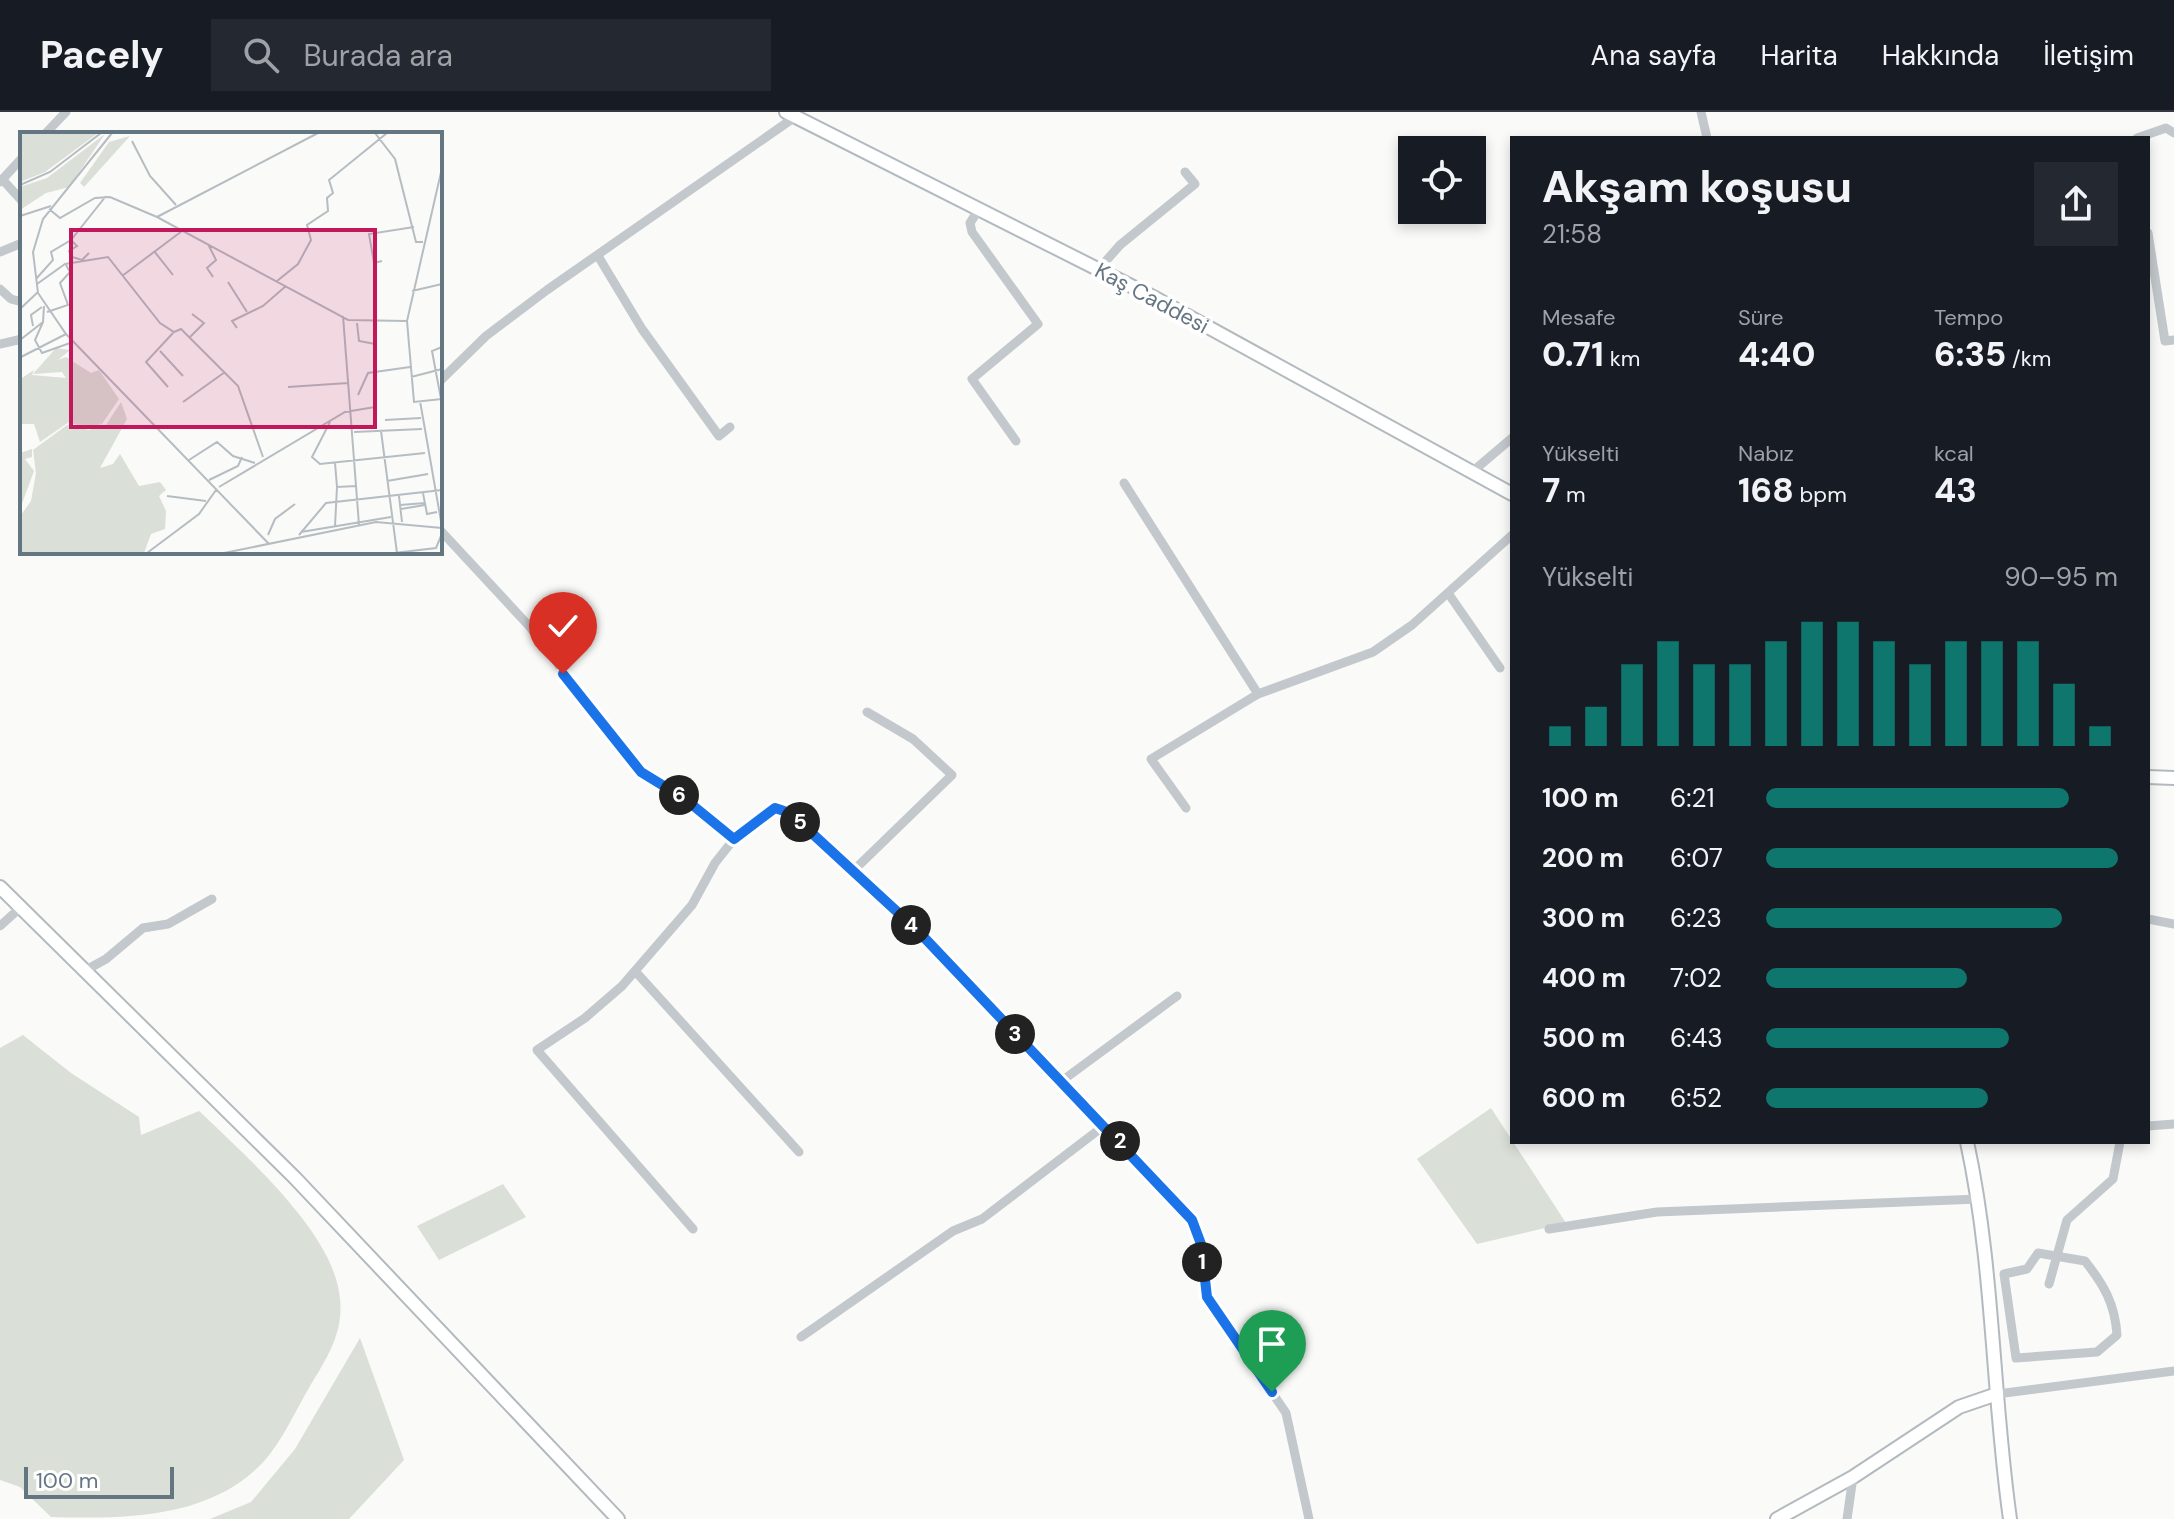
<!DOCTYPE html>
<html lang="tr">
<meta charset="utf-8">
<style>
body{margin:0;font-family:"DM Sans",sans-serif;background:#242831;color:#f1f3f6;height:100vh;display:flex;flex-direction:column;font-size:30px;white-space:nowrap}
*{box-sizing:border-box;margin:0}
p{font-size:26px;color:#9ea1a6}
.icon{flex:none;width:44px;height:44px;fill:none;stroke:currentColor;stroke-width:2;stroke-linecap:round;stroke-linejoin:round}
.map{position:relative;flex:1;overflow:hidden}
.side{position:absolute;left:1510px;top:24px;width:640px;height:1008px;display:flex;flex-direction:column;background:#171b24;border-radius:0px;box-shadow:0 4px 12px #0003}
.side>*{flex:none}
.buttons{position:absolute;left:1398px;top:24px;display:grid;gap:16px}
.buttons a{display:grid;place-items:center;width:88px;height:88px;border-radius:0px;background:#171b24;box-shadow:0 4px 12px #0003;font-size:40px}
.scale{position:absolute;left:24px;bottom:20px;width:150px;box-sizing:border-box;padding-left:8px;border:4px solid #657683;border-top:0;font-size:22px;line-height:28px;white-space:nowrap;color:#657683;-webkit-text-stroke:6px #fff;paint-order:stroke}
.pin{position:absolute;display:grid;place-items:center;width:68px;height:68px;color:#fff;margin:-82px -34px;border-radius:50% 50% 50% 0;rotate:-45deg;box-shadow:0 0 8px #0007}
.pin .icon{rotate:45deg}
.km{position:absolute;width:40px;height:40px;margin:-20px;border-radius:50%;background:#222;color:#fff;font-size:22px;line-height:40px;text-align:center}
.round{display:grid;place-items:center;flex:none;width:84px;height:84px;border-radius:0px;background:#242831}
.summary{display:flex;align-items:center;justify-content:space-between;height:136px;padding:0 32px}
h1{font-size:44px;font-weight:800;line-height:60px}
.metrics{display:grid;grid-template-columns:repeat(3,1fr);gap:12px;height:136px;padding:8px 32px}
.metrics div{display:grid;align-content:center}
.metrics b{font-size:34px;font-weight:800}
.metrics small{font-size:22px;font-weight:400}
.metrics p{font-size:22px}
.chart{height:224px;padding:16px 32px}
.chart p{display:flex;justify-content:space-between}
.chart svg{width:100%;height:144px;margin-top:8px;stroke:#0f766e;stroke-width:6}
ul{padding:0 32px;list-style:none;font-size:26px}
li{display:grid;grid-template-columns:128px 96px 1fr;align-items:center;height:60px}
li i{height:20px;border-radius:10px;background:#0f766e}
header{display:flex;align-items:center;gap:48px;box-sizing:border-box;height:112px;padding:0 40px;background:#171b24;border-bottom:2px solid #363941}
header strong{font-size:38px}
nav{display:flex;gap:44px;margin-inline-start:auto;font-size:28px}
.search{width:560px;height:72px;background:#242831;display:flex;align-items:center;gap:20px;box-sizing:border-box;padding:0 28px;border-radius:0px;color:#9ea1a6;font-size:30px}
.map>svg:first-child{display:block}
.green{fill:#dadfd7}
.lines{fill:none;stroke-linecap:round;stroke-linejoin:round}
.secondary-casing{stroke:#b3babf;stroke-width:16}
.street{stroke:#c3c8cc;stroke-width:9}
.secondary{stroke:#fff;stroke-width:12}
.route-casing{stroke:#fff;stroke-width:16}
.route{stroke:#1a73e8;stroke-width:10}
.labels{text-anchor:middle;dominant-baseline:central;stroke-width:8;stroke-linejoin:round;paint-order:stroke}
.street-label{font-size:22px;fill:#657683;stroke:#fff}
.inset-road{fill:none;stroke:#b5bdc2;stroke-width:2}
.view{fill:#c2185b;fill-opacity:0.15;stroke:#c2185b;stroke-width:4}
.inset-edge{fill:none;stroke:#657683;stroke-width:4}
</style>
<header>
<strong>Pacely</strong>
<div class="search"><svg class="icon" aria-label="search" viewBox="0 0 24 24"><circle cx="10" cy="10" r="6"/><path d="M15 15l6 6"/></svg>Burada ara</div>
<nav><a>Ana sayfa</a><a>Harita</a><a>Hakkında</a><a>İletişim</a></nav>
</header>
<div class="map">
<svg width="2174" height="1407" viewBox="0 0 2174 1407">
<rect width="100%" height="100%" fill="#fafaf8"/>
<g class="green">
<path d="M 23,923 L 71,961 L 139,1005 L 141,1023 L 199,999 C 242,1040 319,1109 336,1167 C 349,1211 332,1238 310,1274 C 296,1298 283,1327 266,1347 C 213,1407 126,1407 51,1405 L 20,1375 L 0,1368 L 0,936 Z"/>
<polygon points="1491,996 1566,1111 1477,1132 1417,1047"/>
<polygon points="503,1072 526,1105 439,1148 417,1114"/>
<polygon points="360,1226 404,1348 349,1407 210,1407 251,1390 295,1337"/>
</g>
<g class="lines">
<defs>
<g id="secondary">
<polyline points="786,0 1155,186 1512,382"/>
<polyline points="2148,665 2174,666"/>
<polyline points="0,775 295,1066 618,1407"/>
<path d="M 1967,1030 C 1994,1155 1992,1281 2010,1407"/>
<polyline points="1777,1407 1853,1365 1959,1295 1997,1282"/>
</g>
</defs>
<use href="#secondary" class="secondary-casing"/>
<g class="street">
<polyline points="1701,0 1707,26"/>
<polyline points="45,22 66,0"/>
<polyline points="2137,26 2166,16 2174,21"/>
<polyline points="3,68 22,89"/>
<polyline points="0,70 22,46"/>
<polyline points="979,97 970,111 972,120 1038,212 972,267 1016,329"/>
<polyline points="2148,121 2165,229 2174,228"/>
<polyline points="0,140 22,131"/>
<polyline points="598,144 642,217 719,324 730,315"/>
<polyline points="1098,158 1120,133 1195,72 1185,60"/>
<polyline points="0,177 11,187 22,190"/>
<polyline points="0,232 22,227"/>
<polyline points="440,269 486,224 547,178 795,5"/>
<polyline points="1472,360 1512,326"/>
<polyline points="1124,371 1258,582"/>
<polyline points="440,418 530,515 641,660 685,687 734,727 775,696 790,701 918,819 1192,1108 1201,1132 1207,1185 1286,1301 1309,1407"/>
<polyline points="1448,481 1500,556"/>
<polyline points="1186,696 1151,647 1258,582 1373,540 1412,513 1512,423"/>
<polyline points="853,759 952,663 913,627 867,600"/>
<polyline points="2148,807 2174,812"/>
<polyline points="0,814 20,796"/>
<polyline points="86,858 106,847 143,816 168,812 212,787"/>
<polyline points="635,859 799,1040"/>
<polyline points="1059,971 1177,884"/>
<polyline points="2148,1014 2174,1012"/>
<polyline points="693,1117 537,938 585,906 622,874 692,793 715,751 734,727"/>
<polyline points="1549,1117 1657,1100 1979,1087"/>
<path d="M 2038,1141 L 2085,1149 C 2104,1173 2115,1192 2117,1223 L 2097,1240 L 2016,1246 L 2004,1162 L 2027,1157 Z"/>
<polyline points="2049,1172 2067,1108 2113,1067 2120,1030"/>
<polyline points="801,1225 953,1119 982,1107 1105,1013"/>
<polyline points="1997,1282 2174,1259"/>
<polyline points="1847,1407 1853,1365"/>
</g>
<use href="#secondary" class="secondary"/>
</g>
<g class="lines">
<defs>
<polyline id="route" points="563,562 641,660 685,687 734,727 775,696 790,701 918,819 1192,1108 1201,1132 1207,1185 1272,1280"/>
</defs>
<use href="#route" class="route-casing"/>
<use href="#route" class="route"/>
</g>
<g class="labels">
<g class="street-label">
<text transform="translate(1152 186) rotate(28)">Kaş Caddesi</text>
</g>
</g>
<g transform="translate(20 20)">
<rect width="422" height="422" fill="#fafaf8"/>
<path d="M 0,1 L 78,1 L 25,40 L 0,50 ZM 85,2 L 49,55 L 26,61 L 0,78 L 0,55 L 27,46 ZM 110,4 L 64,55 L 60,51 L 89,10 ZM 36,216 L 50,218 L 38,228 L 46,225 L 71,241 L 79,238 L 99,267 L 82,292 L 66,296 L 49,290 L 20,310 L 14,292 L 0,292 L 0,238 L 2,246 L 14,238 L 12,243 L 46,246 L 42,240 L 13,242 ZM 101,270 L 107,287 L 80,336 L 93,332 L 100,322 L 119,354 L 140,350 L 146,358 L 139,364 L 146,379 L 145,397 L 131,402 L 124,421 L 0,421 L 1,383 L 11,369 L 16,341 L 13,318 L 47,293 L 69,298 L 86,293 ZM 12,317 L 12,325 L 5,327 L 14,339 L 0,377 L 0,321 Z" fill="#dadfd7"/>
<path class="inset-road" d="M 92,1 L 23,87 L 13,120 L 18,161 L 46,202 L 249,412M 355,1 L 375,27 L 396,110 L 403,110M 112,9 L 130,44 L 156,73M 422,36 L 387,189 L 394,270 L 422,267M 0,53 L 30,40 L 81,1M 29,77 L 40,86 L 75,66 L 90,65 L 137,85 L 328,188 L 387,189M 0,84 L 31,74M 137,85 L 298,1M 51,108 L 57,114 L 49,119 L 52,125 L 62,128 L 69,121M 188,112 L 196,128 L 187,136 L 193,145M 134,119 L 153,143M 362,129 L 354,131 L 349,102 L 394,95M 102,144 L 162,99M 16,147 L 33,128 L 31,120 L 51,108 L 86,64M 257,149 L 278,132 L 291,108 L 287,93 L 308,79 L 307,66 L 313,61 L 309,48 L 367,1M 208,150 L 227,180M 17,152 L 45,132 L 88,125 L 140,191 L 154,200 L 161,197 L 218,254 L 243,325M 392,159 L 422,152M 0,177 L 18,160M 27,180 L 48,173 L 40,151 L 50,140 L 46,133M 323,184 L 339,393M 23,190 L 15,208 L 22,221 L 53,210M 337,191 L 339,209 L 355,212M 13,194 L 11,183 L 22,175M 217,196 L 212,189 L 243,174 L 266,154M 170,205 L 184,191 L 172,182M 0,208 L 23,190 L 24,174M 140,219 L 163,244M 1,225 L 46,202M 391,245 L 422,237M 148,255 L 126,230 L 153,201M 268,255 L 328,251M 338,263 L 348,241 L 390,235M 421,267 L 412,219 L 422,215M 400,269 L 422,395M 163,270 L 205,240M 365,288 L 401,286M 310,290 L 292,325 L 300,332 L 405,321M 361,299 L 377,421M 334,300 L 402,297M 169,328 L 197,310 L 213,324 L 235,331M 315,331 L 317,355 L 337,354M 189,348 L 218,334 L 222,325M 367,349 L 408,342M 199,355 L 325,280 L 355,275M 403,361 L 407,382 L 417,380M 147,364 L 186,369M 379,364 L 382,390M 380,373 L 405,371M 381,377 L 405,373M 315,394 L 317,355M 281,400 L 371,385M 248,403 L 255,387 L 275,372M 279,403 L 306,371 L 422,358M 127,421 L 179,382 L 196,358M 204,421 L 356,390 L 422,396M 374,421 L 416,416 L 421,404"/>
<path class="view" d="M 51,98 L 355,98 L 355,295 L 51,295 Z"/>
<rect width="422" height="422" class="inset-edge"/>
</g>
</svg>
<div class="buttons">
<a><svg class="icon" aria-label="locate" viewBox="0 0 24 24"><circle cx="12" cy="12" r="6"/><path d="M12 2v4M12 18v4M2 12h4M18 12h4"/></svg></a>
</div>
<div class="scale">100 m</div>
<div class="pin" style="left:1272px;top:1280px;background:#1e9e55"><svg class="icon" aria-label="arrive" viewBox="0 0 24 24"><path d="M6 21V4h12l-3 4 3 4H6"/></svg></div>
<div class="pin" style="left:563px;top:562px;background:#d93025"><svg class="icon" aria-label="check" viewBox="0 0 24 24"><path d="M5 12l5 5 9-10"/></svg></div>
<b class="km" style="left:1202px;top:1150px">1</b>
<b class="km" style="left:1120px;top:1029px">2</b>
<b class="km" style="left:1015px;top:922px">3</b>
<b class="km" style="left:911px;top:813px">4</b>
<b class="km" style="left:800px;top:710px">5</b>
<b class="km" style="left:679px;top:683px">6</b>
<section class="side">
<div class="summary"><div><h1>Akşam koşusu</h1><p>21:58</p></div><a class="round"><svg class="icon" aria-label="share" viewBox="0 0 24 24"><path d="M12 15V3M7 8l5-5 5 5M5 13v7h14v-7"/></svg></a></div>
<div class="metrics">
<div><p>Mesafe</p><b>0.71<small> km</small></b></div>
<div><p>Süre</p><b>4:40</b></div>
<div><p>Tempo</p><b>6:35<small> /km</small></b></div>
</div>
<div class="metrics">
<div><p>Yükselti</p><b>7<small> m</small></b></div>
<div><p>Nabız</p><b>168<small> bpm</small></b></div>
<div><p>kcal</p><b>43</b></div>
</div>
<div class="chart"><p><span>Yükselti</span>90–95 m</p>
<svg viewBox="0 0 160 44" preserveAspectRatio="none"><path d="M5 44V38M15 44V32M25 44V19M35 44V12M45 44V19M55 44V19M65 44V12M75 44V6M85 44V6M95 44V12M105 44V19M115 44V12M125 44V12M135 44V12M145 44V25M155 44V38"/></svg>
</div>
<ul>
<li><b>100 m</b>6:21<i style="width:86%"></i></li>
<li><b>200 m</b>6:07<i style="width:100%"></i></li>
<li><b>300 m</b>6:23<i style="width:84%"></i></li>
<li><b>400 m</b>7:02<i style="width:57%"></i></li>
<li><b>500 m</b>6:43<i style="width:69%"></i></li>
<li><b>600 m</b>6:52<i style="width:63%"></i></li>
</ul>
</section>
</div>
